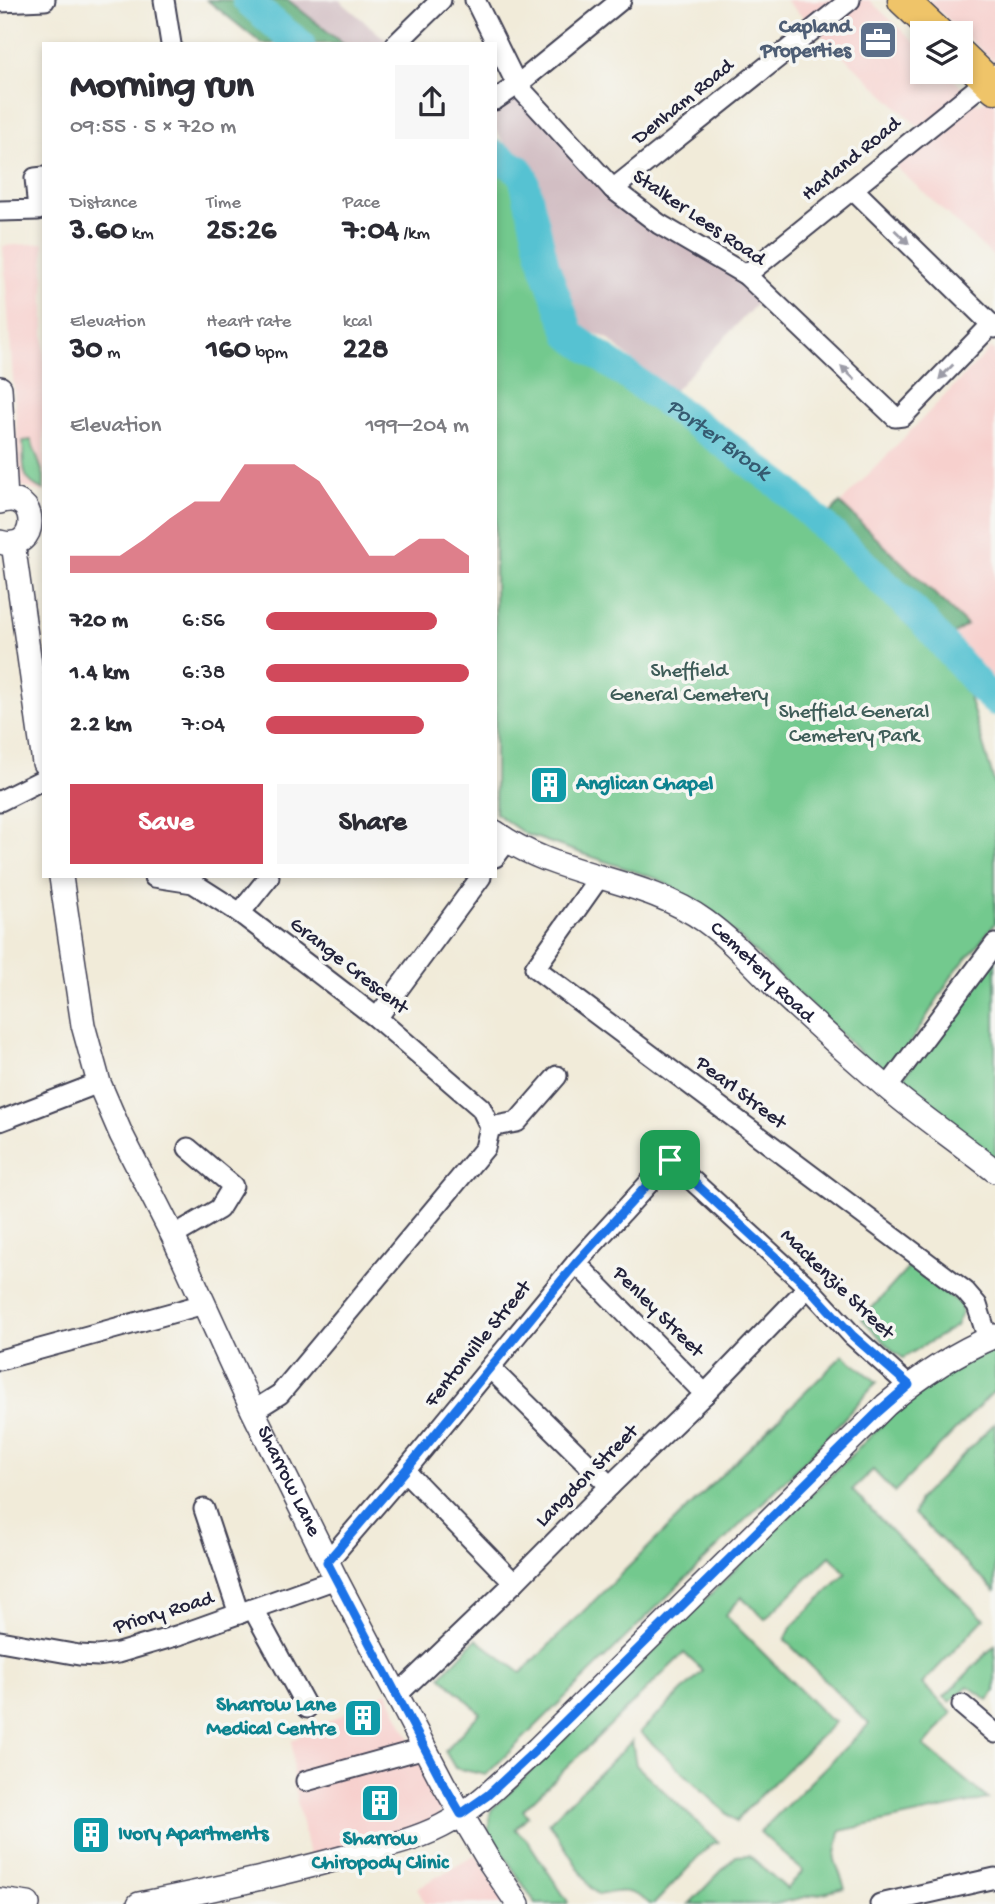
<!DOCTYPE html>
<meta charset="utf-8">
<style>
body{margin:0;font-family:"Gochi Hand",sans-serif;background:#f7f7f7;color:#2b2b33;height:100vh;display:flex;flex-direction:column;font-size:26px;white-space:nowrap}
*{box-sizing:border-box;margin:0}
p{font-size:23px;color:#7c7c81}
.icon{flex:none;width:38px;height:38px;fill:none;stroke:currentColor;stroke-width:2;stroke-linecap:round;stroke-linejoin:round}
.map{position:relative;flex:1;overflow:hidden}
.sheet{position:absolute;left:42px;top:42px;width:455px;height:836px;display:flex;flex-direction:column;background:#fff;border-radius:0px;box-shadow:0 4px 10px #0003}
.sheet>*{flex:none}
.buttons{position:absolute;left:910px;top:21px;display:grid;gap:14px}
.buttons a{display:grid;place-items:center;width:63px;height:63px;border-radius:0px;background:#fff;box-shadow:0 4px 10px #0003;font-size:35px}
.pin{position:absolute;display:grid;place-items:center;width:60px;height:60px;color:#fff;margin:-30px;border-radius:14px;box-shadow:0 4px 10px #0006}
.round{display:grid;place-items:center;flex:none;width:74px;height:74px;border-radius:0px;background:#f7f7f7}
.summary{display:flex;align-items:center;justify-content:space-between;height:119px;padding:0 28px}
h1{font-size:38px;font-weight:700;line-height:52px}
.metrics{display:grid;grid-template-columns:repeat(3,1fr);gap:10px;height:119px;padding:7px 28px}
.metrics div{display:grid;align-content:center}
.metrics b{font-size:30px;font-weight:700}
.metrics small{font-size:19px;font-weight:400}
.metrics p{font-size:19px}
.chart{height:196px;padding:14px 28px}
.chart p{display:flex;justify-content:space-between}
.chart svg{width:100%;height:126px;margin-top:7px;fill:#d1495b;opacity:.7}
.cta{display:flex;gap:14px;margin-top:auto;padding:14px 28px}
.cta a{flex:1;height:80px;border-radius:0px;background:#d1495b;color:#fff;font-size:28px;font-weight:700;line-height:80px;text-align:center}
.cta a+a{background:#f7f7f7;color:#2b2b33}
ul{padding:0 28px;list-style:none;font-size:23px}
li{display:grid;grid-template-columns:112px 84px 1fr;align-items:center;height:52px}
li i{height:18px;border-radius:9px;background:#d1495b}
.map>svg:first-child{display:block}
.built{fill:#f7d0cd}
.industrial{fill:#d2bec3}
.green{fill:#73c98e;stroke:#4a7664;stroke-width:2}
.forest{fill:#5ead79;stroke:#40685a;stroke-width:2}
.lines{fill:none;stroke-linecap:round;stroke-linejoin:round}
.river{stroke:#57c2d2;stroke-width:30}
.minor-casing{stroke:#414053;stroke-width:23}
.tertiary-casing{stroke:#414053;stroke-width:26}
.primary-casing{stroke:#414053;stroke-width:33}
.minor{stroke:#fff;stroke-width:19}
.tertiary{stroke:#fff;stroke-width:23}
.primary{stroke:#efc469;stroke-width:30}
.oneway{fill:#9c9ca7}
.route-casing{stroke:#fff;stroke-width:14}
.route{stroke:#1a73e8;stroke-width:9}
.labels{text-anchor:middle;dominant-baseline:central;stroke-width:7;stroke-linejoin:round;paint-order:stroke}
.service-label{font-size:21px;font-weight:bold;fill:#4e5e75;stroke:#f6f6f2;text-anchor:end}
.street-label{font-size:21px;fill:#22223b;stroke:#f6f6f2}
.park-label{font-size:21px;fill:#3e5c58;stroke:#f6f6f2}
.culture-label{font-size:21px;font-weight:bold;fill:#0d838f;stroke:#f6f6f2;text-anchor:start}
.water-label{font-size:23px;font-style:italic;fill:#355a70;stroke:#f6f6f2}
</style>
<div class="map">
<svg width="995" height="1904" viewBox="0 0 995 1904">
<rect width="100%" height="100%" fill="#f6f6f2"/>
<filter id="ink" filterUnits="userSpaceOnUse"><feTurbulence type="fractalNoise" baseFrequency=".0143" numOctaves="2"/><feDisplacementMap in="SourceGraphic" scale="14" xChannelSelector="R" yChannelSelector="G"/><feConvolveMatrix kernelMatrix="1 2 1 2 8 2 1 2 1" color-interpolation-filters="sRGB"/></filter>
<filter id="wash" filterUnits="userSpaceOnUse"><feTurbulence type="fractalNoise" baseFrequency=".00686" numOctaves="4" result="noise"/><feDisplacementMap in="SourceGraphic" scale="28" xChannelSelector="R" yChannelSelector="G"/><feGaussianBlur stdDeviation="1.57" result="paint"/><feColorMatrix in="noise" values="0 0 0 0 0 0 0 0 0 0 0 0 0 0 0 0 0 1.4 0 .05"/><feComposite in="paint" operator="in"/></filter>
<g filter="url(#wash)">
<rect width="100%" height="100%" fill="#f1ebd9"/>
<g class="built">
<polygon points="785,0 869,0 922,49 922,72 946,72 979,104 995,92 995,258 896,167 929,137"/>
<polygon points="927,0 995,0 995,60 993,61"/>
<polygon points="44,243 44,493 21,486 3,246"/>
<polygon points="991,348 995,351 995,701 984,691 951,636 827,517"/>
<polygon points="387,1692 442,1806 440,1813 435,1821 310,1860 293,1782 292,1740"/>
<polygon points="476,1855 507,1904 425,1904 417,1888"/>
</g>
<g class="industrial">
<polygon points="288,0 339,0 391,44 343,44"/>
<polygon points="517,85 613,189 765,295 671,394 607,338 577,327 553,279 529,180 495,129 495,100"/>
</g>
<g class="green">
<polygon points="495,144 501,148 521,178 543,267 569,335 749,469 948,664 969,697 995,785 995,923 974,950 955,971 888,1079 708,908 660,880 525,834 495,813"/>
<path d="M 31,440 L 44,476 L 44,490 C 18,480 25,465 23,441 Z"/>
<polygon points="995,954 995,1165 896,1088"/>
<polygon points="910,1266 961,1304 962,1312 956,1326 903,1358 893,1351 862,1319"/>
<polygon points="995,1347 995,1390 894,1492 873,1470 852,1490 895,1535 984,1619 922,1684 952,1713 924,1746 988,1799 840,1831 835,1860 845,1888 775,1904 689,1904 730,1862 736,1856 749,1855 787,1889 803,1871 760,1832 869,1724 785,1640 792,1626 846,1573 830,1556 765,1619 742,1597 725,1615 829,1719 835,1722 742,1814 736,1822 640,1732 703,1671 684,1653 523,1810 528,1816 515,1829 527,1840 568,1902 566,1904 536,1904 488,1831 491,1810 900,1407 940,1376"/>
<polygon points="843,1355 877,1382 808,1458 486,1775 455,1768 445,1751 480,1713 441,1676 476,1639 521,1673"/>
<polygon points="995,1423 995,1591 914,1514 919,1499"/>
<polygon points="995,1645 995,1691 988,1700 968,1686 950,1702 944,1697"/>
<path d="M 632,1741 L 636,1765 L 718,1842 L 711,1844 L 654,1904 L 650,1904 C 630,1888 621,1890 598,1895 L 591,1888 L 549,1822 Z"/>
</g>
<g class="forest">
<polygon points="207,0 288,0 343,44 262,44"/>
<polygon points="840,503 967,625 951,636 827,517"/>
</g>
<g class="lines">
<g class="river">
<polyline points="247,0 283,31 300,44"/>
<path id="s1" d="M 495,155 L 519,170 L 523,176 L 545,267 L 570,335 L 722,442 L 781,486 L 918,615 L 983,690 L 995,701"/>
</g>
</g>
</g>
<g filter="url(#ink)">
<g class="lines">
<defs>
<g id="minor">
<polyline points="164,0 171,44"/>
<polyline points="475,0 517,85 613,189 659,224 746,275 895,417 903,416 991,325"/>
<polyline points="0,2 45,0"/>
<polyline points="396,44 441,0"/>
<polyline points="495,100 517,85 621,0"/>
<polyline points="613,189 850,0"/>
<polyline points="853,189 995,328"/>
<polyline points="0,211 38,210 35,178 44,177"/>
<polyline points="746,275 995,74"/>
<polyline points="0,801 44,779"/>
<polyline points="495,857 507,841"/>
<polyline points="600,876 535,968 965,1291 977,1305 988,1339"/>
<polyline points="154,877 193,883 240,913 377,1018 481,1108 490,1127 485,1148 280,1394 253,1411"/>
<polyline points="240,913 269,877"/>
<polyline points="377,1018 481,877"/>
<polyline points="887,1088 995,944"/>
<polyline points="0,1121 99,1083"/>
<polyline points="490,1127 517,1122 557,1076"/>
<polyline points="173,1236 219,1209 233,1186 188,1148"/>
<polyline points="576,1263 705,1394"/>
<polyline points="0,1360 204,1304"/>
<polyline points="490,1368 610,1486"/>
<polyline points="405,1471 514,1583"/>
<polyline points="204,1509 239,1614"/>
<polyline points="327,1562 405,1471 576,1263 670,1160 808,1287 853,1336 909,1386"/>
<polyline points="253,1609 307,1708"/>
<polyline points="0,1641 79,1655 98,1656 118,1653 179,1635 336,1579"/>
<polyline points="397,1695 514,1583 610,1486 705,1394 808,1287"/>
<polyline points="962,1705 995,1733"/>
<polyline points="306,1781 425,1748"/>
<polyline points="880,1904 995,1878"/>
</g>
<g id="tertiary">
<polyline points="0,388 6,500"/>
<path d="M 0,502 C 40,488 40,555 0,542"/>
<polyline points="13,543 44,763"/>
<path id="s2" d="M 495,832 C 557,878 642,876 705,921 C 740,946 766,980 798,1008 C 827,1035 856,1061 885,1086 C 920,1116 959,1142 995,1171"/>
<path id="s3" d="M 61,877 L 83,1025 L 99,1083 L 121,1134 L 173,1236 L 253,1411 L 336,1579 L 443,1783 L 489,1861 L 518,1904"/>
<polyline points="0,1900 28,1904"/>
<path d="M 139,1904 C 206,1891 274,1876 341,1858 C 375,1849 411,1842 442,1826 C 479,1807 507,1776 537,1749 L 886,1405 C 919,1377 954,1353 995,1336"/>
</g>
<g id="primary">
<polyline points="903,0 938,33"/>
<polyline points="961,55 995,88"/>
</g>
</defs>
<use href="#minor" class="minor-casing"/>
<use href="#tertiary" class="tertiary-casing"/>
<use href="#primary" class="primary-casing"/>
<use href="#minor" class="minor"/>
<use href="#tertiary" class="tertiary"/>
<use href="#primary" class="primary"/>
</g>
<defs><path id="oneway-solid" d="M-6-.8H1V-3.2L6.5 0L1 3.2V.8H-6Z" transform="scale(1.75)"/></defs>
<g class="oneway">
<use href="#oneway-solid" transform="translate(902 237) rotate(44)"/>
<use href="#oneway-solid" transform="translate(946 372) rotate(134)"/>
<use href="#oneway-solid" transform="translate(848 373) rotate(-136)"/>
</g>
</g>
<g class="lines" filter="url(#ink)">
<defs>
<polygon id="route" points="670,1160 808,1287 853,1336 909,1385 878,1412 537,1749 488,1795 461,1814 443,1783 327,1562 405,1471 576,1263"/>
</defs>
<use href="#route" class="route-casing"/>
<use href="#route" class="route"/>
</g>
<defs>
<symbol id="office-square" viewBox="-11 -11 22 22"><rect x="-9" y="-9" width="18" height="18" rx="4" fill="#5c6f8a" stroke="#f6f6f2"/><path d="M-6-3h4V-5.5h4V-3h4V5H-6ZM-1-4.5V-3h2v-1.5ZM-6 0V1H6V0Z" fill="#fff"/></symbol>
<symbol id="building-square" viewBox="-11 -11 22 22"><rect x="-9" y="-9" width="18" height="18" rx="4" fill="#0f9aa8" stroke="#f6f6f2"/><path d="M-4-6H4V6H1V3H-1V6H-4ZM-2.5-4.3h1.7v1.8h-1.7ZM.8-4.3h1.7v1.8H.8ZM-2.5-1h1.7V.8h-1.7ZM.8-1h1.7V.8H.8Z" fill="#fff"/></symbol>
</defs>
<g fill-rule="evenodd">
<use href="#office-square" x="856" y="18" width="44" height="44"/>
<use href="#building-square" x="527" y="763" width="44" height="44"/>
<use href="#building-square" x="341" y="1696" width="44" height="44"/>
<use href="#building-square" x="358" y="1781" width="44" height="44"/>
<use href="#building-square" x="69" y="1813" width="44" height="44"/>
</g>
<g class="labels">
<g class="service-label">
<text x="851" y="28">Capland<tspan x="851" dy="24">Properties</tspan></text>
</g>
<g class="street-label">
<text transform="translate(684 103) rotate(-39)">Denham Road</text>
<text transform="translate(852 160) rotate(-39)">Harland Road</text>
<text transform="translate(698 219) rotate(34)">Stalker Lees Road</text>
<text transform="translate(348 967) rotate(38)">Grange Crescent</text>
<text stroke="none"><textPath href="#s2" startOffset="306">Cemetery Road</textPath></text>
<text transform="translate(740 1094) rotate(37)">Pearl Street</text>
<text transform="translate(836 1285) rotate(44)">Mackenzie Street</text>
<text transform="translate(657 1313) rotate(45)">Penley Street</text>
<text transform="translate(479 1345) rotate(-51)">Fentonville Street</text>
<text transform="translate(588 1477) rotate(-45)">Langdon Street</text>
<text stroke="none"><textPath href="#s3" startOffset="651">Sharrow Lane</textPath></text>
<text transform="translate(164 1614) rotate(-17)">Priory Road</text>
</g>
<g class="park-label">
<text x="689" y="672">Sheffield<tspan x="689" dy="24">General Cemetery</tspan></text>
<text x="854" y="713">Sheffield General<tspan x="854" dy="24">Cemetery Park</tspan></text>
</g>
<g class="culture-label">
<text x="576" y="785">Anglican Chapel</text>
<text x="336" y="1706" text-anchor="end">Sharrow Lane<tspan x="336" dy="24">Medical Centre</tspan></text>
<text x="118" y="1835">Ivory Apartments</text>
<text x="380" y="1840" text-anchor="middle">Sharrow<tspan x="380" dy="24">Chiropody Clinic</tspan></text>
</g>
<g class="water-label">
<text stroke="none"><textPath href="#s1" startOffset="383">Porter Brook</textPath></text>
</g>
</g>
</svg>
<div class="buttons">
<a><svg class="icon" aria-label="layers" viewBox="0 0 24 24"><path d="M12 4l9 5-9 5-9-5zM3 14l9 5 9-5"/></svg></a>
</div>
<div class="pin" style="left:670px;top:1160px;background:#1e9e55"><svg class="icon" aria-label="arrive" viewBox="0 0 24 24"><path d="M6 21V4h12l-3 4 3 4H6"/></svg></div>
<section class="sheet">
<div class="summary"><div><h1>Morning run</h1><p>09:55 · 5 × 720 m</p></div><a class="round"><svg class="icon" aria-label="share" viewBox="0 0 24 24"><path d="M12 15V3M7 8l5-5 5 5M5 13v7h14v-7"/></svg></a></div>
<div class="metrics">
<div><p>Distance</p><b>3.60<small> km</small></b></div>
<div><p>Time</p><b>25:26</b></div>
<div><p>Pace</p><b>7:04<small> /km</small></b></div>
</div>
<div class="metrics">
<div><p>Elevation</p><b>30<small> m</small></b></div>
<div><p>Heart rate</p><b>160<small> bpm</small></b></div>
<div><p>kcal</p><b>228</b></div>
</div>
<div class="chart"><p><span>Elevation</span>199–204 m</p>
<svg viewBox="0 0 160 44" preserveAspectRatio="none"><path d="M0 44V38L10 38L20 38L30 32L40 25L50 19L60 19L70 6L80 6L90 6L100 12L110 25L120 38L130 38L140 32L150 32L160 38V44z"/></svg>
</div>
<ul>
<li><b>720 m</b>6:56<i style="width:84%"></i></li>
<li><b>1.4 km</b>6:38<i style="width:100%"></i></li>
<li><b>2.2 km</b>7:04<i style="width:78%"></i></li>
</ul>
<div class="cta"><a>Save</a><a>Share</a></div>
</section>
</div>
